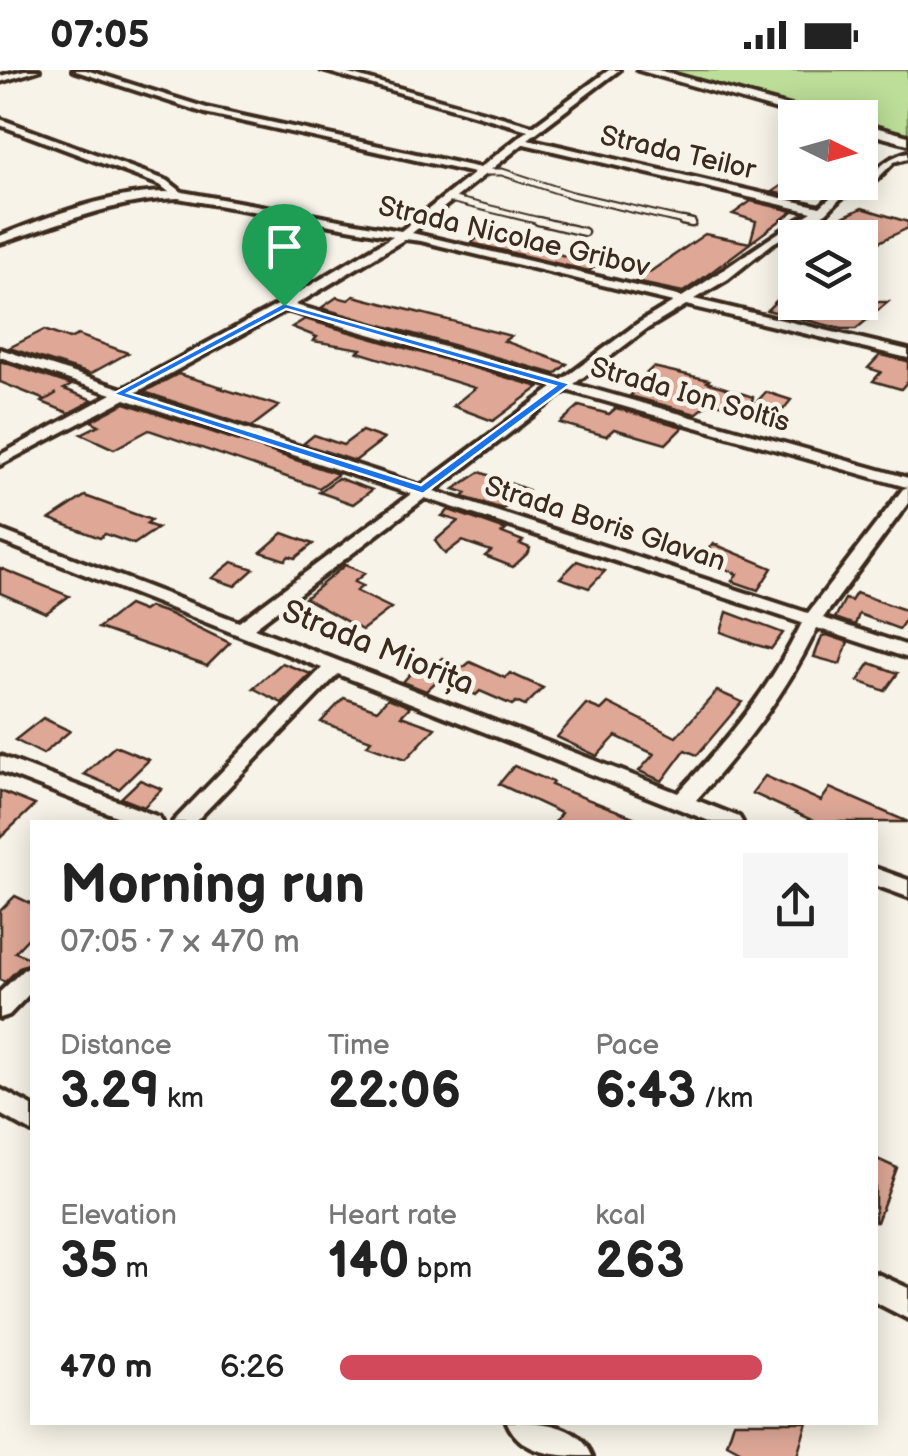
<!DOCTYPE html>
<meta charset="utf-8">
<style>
body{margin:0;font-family:"Balsamiq Sans",sans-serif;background:#f6f6f6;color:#222;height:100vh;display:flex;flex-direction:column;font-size:38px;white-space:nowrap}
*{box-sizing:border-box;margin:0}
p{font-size:32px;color:#767676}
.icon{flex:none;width:55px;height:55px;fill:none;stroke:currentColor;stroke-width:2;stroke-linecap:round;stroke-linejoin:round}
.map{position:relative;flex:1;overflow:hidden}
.side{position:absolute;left:30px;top:750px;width:848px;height:605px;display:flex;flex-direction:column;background:#fff;border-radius:0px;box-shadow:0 5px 25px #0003}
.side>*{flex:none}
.needle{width:65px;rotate:95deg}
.tools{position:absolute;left:778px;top:30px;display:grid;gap:20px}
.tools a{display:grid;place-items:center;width:100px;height:100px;border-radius:0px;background:#fff;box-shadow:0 5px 25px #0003;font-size:50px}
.pin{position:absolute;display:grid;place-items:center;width:85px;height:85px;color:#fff;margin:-102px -42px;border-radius:50% 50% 50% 0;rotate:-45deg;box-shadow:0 0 10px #0007}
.pin .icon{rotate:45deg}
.round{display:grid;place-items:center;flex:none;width:105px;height:105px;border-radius:0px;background:#f6f6f6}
.headline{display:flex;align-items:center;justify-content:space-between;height:170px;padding:0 30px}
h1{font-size:55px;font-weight:700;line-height:75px}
.stats{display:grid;grid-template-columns:repeat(3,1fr);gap:15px;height:170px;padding:10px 30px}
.stats div{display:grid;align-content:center}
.stats b{font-size:50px;font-weight:700}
.stats small{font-size:28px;font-weight:400}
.stats p{font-size:28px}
ul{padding:0 30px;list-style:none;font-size:32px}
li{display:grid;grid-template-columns:160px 120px 1fr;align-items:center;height:75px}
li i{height:25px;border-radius:12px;background:#d1495b}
.status{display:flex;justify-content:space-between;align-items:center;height:70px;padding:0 50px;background:#fff;direction:ltr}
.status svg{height:28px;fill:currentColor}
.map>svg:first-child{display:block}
.green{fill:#bcde98;stroke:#7c845b;stroke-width:2.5}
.building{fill:#dea796;stroke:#3b2a1e;stroke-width:2.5}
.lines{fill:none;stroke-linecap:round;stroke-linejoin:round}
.service-far1-casing{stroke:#3b2a1e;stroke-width:9}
.service-casing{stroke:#3b2a1e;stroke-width:11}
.minor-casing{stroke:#3b2a1e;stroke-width:8}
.primary-casing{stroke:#3b2a1e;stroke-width:8}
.service-far1{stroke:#f7f3e8;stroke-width:5}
.service{stroke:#f7f3e8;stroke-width:6}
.minor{fill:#f7f3e8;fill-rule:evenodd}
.primary{fill:#f7f3e8;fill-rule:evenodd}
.route{fill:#1a73e8;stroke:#fff;stroke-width:2.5;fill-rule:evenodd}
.labels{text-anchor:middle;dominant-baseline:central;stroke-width:9;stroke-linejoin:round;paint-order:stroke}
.far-street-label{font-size:28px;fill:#3b2a1e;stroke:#f7f3e8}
.street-label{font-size:32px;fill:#3b2a1e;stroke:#f7f3e8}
</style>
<div class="status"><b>07:05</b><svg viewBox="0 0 49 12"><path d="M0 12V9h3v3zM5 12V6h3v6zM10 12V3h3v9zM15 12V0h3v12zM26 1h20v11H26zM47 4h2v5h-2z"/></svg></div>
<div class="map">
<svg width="908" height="1386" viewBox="0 0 908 1386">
<rect width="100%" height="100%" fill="#f7f3e8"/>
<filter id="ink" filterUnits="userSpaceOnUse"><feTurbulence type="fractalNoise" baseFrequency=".01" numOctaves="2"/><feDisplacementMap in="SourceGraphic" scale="20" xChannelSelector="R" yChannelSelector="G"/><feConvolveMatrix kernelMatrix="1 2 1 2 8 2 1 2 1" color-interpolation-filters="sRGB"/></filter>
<g filter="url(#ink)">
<polygon class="green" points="660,0 908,0 908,64 860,52 860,48 842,47"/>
<g class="building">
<polygon points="787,112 821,112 799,128 772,122"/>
<polygon points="751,131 793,141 702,209 683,222 635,212 705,164 750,173 756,151 733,144"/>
<polygon points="862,138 908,152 908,158 875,174 821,157"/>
<polygon points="493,156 529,163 516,172 597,195 589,201 471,173"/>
<polygon points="784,223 795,225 795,232 888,232 856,259 842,259 767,240"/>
<polygon points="354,226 511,266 504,271 567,294 555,304 321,238 337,227 348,230"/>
<polygon points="305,249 539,317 493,351 453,336 475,318 358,282 361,279 313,271 317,267 292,257"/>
<polygon points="44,260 69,269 78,265 128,283 90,304 9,278"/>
<polygon points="880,285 908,291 908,311 901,319 873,311 881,302 868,298"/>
<polygon points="0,291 72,315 64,319 93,330 69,343 42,332 57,323 45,330 0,312"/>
<polygon points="653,297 709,310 707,312 753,327 750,339 766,322 791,330 777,347 711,332 696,344 630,326 642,315 636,313"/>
<polygon points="178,304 222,317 220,318 279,336 251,357 144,322"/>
<polygon points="125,333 338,404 319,418 149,360 114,379 81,364 99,355 91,351"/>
<polygon points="579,336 609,344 616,338 683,357 666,374 614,359 606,366 560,353"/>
<polygon points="362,361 384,369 355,391 303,374 314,365 343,375"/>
<polygon points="480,402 528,420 503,439 463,427 467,423 454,419"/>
<polygon points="338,408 372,420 353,434 319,422"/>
<polygon points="85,426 151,450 146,454 158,458 134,474 105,464 100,468 50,449"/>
<polygon points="449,440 506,460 502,463 523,471 520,474 530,478 529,482 513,497 485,486 491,481 462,471 445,484 435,471 458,451 442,446"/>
<polygon points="283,463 313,474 295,488 289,486 285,490 261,482"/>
<polygon points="714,474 772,498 758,520 732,511 737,504 698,487"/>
<polygon points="577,491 605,501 589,518 560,508"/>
<polygon points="232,492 254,499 235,516 212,508"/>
<polygon points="345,495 365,503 354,512 363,516 356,521 391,538 362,560 305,528"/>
<polygon points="0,498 69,526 46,543 0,523"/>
<polygon points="856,523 908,541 908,546 899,559 859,544 855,555 835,548 845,529 851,531"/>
<polygon points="128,535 143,541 149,537 170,544 230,573 207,596 98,558"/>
<polygon points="727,542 783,563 771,579 753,574 721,562"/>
<polygon points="827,565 848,572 840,594 814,587 822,566"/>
<polygon points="442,588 464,597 470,592 505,608 510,603 543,618 525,636 516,632 512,635 480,621 476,625 440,608 426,621 403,612 416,597 427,601"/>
<polygon points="282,593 311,604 282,633 253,618"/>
<polygon points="870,593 898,603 885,621 858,611"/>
<polygon points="717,621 742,632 697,685 685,680 662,711 639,701 654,684 616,666 597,686 557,667 586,634 601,640 608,633 676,667"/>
<polygon points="344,628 377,640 388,628 410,637 401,646 435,658 406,689 367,675 371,670 321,652"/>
<polygon points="43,648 70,661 43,684 15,670"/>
<polygon points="115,676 149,690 119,719 84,704"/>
<polygon points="514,696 553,712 551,715 646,752 555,752 561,743 499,714"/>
<polygon points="765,706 821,731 830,718 908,752 816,752 752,723"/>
<polygon points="140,710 162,719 144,737 121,728"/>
<polygon points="0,721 35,735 0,768"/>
<polygon points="15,826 32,834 32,864 15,882 32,889 32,893 21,896 5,912 0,910 0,841"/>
<polygon points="875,1088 897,1098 877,1152 875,1152"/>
<polygon points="734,1352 807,1352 797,1386 749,1386 727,1374"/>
</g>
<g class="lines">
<defs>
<g id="service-far1">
<polyline points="484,102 502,102 572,125 692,153"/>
<polyline points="450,129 548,153"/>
</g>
<g id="service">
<polyline points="538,151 584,162"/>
<polyline points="682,151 692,153"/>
</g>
<g id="minor">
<polygon points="25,0 39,0 0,12 0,6"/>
<path d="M 73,0 L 86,0 L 210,39 L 480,98 L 528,60 L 322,0 L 335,0 L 533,56 L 609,0 L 619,0 L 528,69 L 820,137 C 832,125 846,118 860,111 C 880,101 882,89 908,82 L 908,88 L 894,92 L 876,110 L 841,128 L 826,143 L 773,173 L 728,209 L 694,229 L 908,280 L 908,288 L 686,235 L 645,260 L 574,314 L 908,408 L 908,433 L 823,548 L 908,576 L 908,588 L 817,558 C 785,625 745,675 696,730 L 739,747 L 742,752 L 712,752 L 338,604 L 195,752 L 173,752 L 322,598 L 0,471 L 0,460 L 239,552 L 411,424 L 125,329 L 0,395 L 0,385 L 112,324 L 0,287 L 0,279 L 123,319 L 281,233 L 393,166 L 178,128 C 114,130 60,154 0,173 L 0,166 C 52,145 112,122 169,122 L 160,115 L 0,55 L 0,49 L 168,111 L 182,122 L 401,161 L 474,103 L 205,43 ZM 523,74 L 524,74 L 812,142 C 767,168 727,199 682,227 L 412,163 ZM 405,169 L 421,171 L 673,232 L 637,254 L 562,310 L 295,235 ZM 286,240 L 554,317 L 421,416 L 135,323 ZM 566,320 L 903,416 L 908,417 L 903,419 L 808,543 L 434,421 ZM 425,428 L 802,553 C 768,622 730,667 678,723 L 254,558 Z"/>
<polygon points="0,686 159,747 162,752 132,752 0,701"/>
<polygon points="875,798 908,810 908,827 875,815"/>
<polygon points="32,896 32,921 9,945 0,948 0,922 24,899"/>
<polygon points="0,1019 32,1036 32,1062 0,1044"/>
<polygon points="875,1203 908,1218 908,1249 875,1232"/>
<path d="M 507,1352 C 538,1352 578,1352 592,1386 C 561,1386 521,1386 507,1352 Z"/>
</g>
<g id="primary">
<polygon points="638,0 658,0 830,48 805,48"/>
<polygon points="860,53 908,66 908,74 860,61"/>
</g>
</defs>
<use href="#service-far1" class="service-far1-casing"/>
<use href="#service" class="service-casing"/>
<use href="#minor" class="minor-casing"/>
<use href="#primary" class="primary-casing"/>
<use href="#service-far1" class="service-far1"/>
<use href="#service" class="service"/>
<use href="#minor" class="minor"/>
<use href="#primary" class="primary"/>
</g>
</g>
<path class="route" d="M 284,233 L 568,313 L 569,315 L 423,424 L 113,324 ZM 286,239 L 555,316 L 421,415 L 128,323 Z"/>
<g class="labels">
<g class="far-street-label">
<text transform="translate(678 83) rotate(13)">Strada Teilor</text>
<text transform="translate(514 167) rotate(13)">Strada Nicolae Gribov</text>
<text transform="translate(690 325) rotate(16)">Strada Ion Soltîs</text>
<text transform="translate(605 454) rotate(18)">Strada Boris Glavan</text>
</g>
<g class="street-label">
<text transform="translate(378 578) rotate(22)">Strada Miorița</text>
</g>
</g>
</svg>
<div class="tools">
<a><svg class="needle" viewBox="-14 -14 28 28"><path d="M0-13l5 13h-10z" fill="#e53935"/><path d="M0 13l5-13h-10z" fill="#767676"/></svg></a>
<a><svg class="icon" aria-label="layers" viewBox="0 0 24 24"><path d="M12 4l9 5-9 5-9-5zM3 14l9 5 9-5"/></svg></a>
</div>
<div class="pin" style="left:284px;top:236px;background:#1e9e55"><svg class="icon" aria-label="arrive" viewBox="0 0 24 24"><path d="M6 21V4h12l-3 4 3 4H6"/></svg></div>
<section class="side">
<div class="headline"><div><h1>Morning run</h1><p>07:05 · 7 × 470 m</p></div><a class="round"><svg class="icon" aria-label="share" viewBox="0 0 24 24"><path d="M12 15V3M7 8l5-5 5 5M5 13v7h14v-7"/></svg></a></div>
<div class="stats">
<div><p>Distance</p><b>3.29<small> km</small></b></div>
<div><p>Time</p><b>22:06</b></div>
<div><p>Pace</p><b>6:43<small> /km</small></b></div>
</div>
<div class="stats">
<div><p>Elevation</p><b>35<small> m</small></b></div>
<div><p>Heart rate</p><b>140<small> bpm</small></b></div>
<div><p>kcal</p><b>263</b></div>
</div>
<ul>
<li><b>470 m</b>6:26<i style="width:83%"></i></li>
</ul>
</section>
</div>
